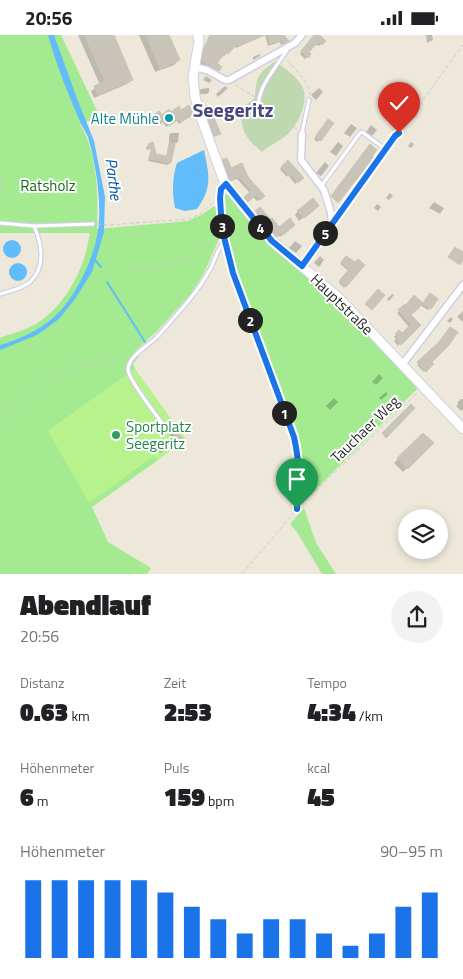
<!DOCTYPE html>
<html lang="de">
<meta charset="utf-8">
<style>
body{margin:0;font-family:"Titillium Web",sans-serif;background:#f2f2f2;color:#202124;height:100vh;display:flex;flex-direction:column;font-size:19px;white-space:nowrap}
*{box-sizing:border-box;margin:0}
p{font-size:16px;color:#757577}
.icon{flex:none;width:28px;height:28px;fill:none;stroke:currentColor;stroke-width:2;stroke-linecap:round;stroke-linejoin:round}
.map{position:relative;height:539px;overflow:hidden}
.sheet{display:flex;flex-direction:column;background:#fff;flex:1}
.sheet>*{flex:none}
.buttons{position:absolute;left:398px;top:474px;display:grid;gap:10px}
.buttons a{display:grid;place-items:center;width:50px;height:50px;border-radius:50%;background:#fff;box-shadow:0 2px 8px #0003;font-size:25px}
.pin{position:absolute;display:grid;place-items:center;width:42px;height:42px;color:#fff;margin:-51px -21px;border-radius:50% 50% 50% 0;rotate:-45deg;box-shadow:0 0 5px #0007}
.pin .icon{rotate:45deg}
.km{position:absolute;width:25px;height:25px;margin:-12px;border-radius:50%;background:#222;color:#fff;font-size:14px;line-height:25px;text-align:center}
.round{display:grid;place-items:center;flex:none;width:52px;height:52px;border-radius:26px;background:#f2f2f2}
.overview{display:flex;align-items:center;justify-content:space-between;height:85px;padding:0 20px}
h1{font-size:28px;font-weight:800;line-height:38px}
.figures{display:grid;grid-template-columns:repeat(3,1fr);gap:8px;height:85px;padding:5px 20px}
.figures div{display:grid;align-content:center}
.figures b{font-size:25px;font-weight:800}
.figures small{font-size:14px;font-weight:400}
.figures p{font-size:14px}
.chart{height:140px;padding:10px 20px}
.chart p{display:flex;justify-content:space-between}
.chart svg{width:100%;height:90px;margin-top:5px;stroke:#1a73e8;stroke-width:6}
.status{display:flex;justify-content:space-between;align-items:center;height:35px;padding:0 25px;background:#fff;direction:ltr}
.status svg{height:14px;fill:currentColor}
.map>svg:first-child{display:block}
.green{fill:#a3ea91}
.cemetery{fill:#bed9af}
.pitch{fill:#b8f28c}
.water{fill:#62bcfa}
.shadow{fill:#0003}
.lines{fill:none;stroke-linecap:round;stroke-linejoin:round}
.stream{stroke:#62bcfa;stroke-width:2}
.building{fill:#c9c4ba;stroke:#c9c4b4}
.lane-casing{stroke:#cfd0e4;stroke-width:5.5}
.street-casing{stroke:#cfd0e4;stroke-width:9}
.secondary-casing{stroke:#cfd0e4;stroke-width:11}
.path{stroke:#ccc;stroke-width:1;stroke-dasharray:4 2.5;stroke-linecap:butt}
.lane{stroke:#fff;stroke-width:3}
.street{stroke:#fff;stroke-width:6}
.secondary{stroke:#fff;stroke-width:9}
.route-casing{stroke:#fff;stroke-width:10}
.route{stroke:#1a73e8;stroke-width:6}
.culture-dot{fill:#0f9aa8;stroke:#fff;stroke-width:2}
.leisure-dot{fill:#2e9e5b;stroke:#fff;stroke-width:2}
.labels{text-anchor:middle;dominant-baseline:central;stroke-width:4;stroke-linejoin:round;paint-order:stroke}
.culture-label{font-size:15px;fill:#0d838f;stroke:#fff;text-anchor:end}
.park-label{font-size:15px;fill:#196e13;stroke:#fff}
.street-label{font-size:15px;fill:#2a2a2a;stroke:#fff}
.leisure-label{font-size:15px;fill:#27864d;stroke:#fff;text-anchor:start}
.water-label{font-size:16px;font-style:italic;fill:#0056a7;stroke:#fff}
.district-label{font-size:20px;font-weight:bold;fill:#46487f;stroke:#fff}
</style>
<div class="status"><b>20:56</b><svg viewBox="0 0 49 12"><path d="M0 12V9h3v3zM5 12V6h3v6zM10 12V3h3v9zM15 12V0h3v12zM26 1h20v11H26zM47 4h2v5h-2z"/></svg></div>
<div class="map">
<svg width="463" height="539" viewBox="0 0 463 539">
<rect width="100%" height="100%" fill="#ede8da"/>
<g class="green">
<path d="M 0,0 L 61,0 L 100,82 L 80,89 C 98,120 98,158 97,194 L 188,186 L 203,179 L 213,172 L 217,171 L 219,204 L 203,240 L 190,260 L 157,296 L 134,317 L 139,321 L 133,329 L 135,334 L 48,396 L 155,421 L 158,425 L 92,472 L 108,507 L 151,533 L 147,539 L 0,539 L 0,303 C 12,298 26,295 36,289 C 68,268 84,234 90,198 L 0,198 Z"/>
<path d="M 227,158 L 361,290 L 418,353 L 304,466 L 301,467 L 299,464 C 300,454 303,444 302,434 C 300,393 275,345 261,307 C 242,260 226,213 222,163 L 223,159 Z"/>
<polygon points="304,473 316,508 336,539 322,539 297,497 290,489"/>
</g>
<path class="cemetery" d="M 274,27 C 284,31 302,46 304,56 C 307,71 298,89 288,99 C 280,106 270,110 262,117 C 246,104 238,93 243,72 L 255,63 C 256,43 258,38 274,27 Z"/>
<polygon class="pitch" points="135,334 186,404 158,425 154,421 89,468 48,396"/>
<g class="water">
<path d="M 48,0 L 54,0 L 78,66 L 94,106 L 105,162 L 104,197 L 92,237 L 75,264 L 59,284 L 37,300 L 0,315 L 0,310 C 19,305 39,295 54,282 C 75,264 94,223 98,196 C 102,168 96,129 88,102 C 86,97 83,93 81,89 C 69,61 56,29 48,0 Z"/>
<path d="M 204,115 C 209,140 213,152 197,174 L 185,176 L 175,173 C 172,157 172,144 177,128 Z"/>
<circle cx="12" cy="214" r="9"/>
<circle cx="18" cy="237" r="9"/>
</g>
<g class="shadow">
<polygon points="78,0 113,0 132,45 127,49 94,63 91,56 100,50"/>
<polygon points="139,0 168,0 178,25 174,30 155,37"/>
<polygon points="212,0 282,0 285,8 281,10 280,7 268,11 265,0 236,13 235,10 224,21 222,19 215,28 218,35 216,38 200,29 202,17"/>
<polygon points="318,0 324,6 319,11 315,9 307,17 310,19 305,24 300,19 315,1"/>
<polygon points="426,0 432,0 433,5 427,8"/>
<polygon points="260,19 260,21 253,25 253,22"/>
<polygon points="206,41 212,45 209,48 203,45"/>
<polygon points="225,51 228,53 218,62 216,59"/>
<polygon points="209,53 209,57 207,59 199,59 199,56 201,54"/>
<polygon points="319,53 323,57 316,65 311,60"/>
<polygon points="205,72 219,99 218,100 213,102 204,74"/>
<polygon points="181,76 190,81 179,89 176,85 166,92 163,87 158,90 153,83 155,81 161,82"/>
<polygon points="325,88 320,105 317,107 314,104"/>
<polygon points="351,89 357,93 350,102 344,98"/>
<polygon points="371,90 377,95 372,101 366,97"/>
<polygon points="171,98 179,98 178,107 173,110 170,127 168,130 148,126 151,114 147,115 146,112 152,109 155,120 166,122 169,110 169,100"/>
<polygon points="338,107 343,111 336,121 330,117"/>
<polygon points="411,107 414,109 411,113 408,111"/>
<polygon points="223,125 230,134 247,142 264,161 257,166 253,162 245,168 242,165 250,158 237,144 228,147 221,127"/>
<polygon points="288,127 302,143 295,149 288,140 287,142 280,134"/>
<polygon points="325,127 329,131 321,141 316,138"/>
<polygon points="390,158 393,161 389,165 386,163"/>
<polygon points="434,167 444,173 440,179 429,173"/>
<polygon points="377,169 381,172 378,176 374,173"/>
<polygon points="259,174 279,194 293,190 280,202 278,199 274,203 254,179"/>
<polygon points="314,175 299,186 295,180 298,176"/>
<polygon points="295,206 302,211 296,218 289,213"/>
<polygon points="320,221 324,225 319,232 314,228"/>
<polygon points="346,222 355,229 363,230 344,253 339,248 349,236 340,229"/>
<polygon points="392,259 394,260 389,266 387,264"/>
<polygon points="428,261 430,273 428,275 420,270 409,280 419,290 398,311 394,306 396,304 394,302 399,297 402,299 409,292 397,278 405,271 423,269"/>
<polygon points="463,276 463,287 457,282"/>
<polygon points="451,282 453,284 450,288 447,286"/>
<polygon points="438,310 430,327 432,329 424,337 417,330"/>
<polygon points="379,339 383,343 376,350 372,347"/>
<polygon points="386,357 388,359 381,365 379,363"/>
<polygon points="334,363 338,367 330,375 326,371"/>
<polygon points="461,364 463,364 463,374 461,376 456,371 458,370 457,368"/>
<polygon points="175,396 178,405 160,418 158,415 173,404 170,400"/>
<polygon points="423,399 432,408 403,437 394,428"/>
</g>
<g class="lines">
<g class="stream">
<polyline points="94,224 101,232"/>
<polyline points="107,247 145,307"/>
</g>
</g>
<g class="building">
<polygon points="84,0 114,0 133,45 98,60 94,51 105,46"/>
<polygon points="146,0 169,0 180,25 160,34"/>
<polygon points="210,0 264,0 239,11 238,8 228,19 226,17 217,28 222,32 219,36 202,26 204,13"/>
<polygon points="268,0 284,0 289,6 284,9 282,5 270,9"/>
<polygon points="314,0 320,0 326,6 322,10 317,8 309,17 311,19 308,23 301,16"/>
<polygon points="189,70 194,79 181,87 179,84 169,91 165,85 160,89 154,80 159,76 162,80 169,74 171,77 179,71 181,75"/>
<polygon points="207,70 212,84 214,83 221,99 214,101 204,71"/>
<polygon points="328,84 334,88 321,106 315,102"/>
<polygon points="153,107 156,119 167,121 169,108 175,109 171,128 150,124 152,113 149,114 148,109"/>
<polygon points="370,109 377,115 372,121 374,122 338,168 331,161"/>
<polygon points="227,123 231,133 242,128 248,142 265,161 260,165 256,160 248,167 244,162 251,156 239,142 230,146 223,124"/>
<polygon points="288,125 304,143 298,148 291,139 289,141 281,132"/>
<polygon points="313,163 319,171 304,183 297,176"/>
<polygon points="260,172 270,184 272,183 279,192 290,183 295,190 283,200 281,198 277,202 255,176"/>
<polygon points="455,212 463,217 463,225 460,230 448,222"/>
<polygon points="346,221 355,227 358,224 365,230 346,252 339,246 349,234 341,227"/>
<polygon points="378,254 385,260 372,275 365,269"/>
<polygon points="430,258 438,264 431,274 423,269 411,280 421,290 401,310 396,303 398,301 395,299 399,295 402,298 411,289 398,275 405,269 406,270 414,260 423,268"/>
<polygon points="450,292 458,297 449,310 432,327 434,329 426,337 417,327 439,307"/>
<polygon points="411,369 415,373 386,403 382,398"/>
<polygon points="176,394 182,403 162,417 159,412 175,401 171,397"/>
<polygon points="423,398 434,408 408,434 397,423"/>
</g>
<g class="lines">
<defs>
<g id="lane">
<path d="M 259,74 C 255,55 277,31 287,15"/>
<polyline points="302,98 309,65"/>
<polyline points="322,150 360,98 362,97 385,114"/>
<polyline points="0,188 34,191 93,189"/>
<path d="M 0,259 C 10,256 22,254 30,247 C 46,232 42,209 34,191"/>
<path d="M 168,396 C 160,385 129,346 128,335 C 128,321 148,311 157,302 C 175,281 196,260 209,236 C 215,227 216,214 225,206"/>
</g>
<g id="street">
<polyline points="194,32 207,35 225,45 229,45 288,12 295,8 302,0"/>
<polyline points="302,99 301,125 324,155 331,178 332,188"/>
<polyline points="220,163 221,154 225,149"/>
<polyline points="302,231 395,101"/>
<polyline points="402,330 463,250"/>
</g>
<polyline id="secondary" points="198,0 199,6 193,42 195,62 202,85 225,149 272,206 339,263 463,394"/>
</defs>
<use href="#lane" class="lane-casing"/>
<use href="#street" class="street-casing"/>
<use href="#secondary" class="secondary-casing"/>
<g class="path">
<path d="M 287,25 C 295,34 310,48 310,60"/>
<polyline points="235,50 255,62"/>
<path d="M 255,68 L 245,73 C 242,91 252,102 265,113"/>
<polyline points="263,68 298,95"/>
<polyline points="400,96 463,10"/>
<polyline points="0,139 2,159 0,161"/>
<polyline points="220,169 224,202"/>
<polyline points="97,189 108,190 189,184 200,179 215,166"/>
<polyline points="226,213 233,238 294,402 299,424 300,438 297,474 299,493 325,539"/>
<path d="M 131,235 C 168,231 199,228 222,194"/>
<path d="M 0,387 C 10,370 49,342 68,335 C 81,331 112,324 126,324"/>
<polyline points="242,539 297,474 418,357"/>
</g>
<use href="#lane" class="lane"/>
<use href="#street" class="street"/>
<use href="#secondary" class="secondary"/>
</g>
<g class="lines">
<defs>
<path id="route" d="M 297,474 C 299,447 300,429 294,402 L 233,238 L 222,194 L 220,163 L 221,154 L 226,149 L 272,206 L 302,231 L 395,101 L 399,98"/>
</defs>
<use href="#route" class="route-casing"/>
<use href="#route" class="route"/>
</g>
<circle class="culture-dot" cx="169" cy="83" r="5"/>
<circle class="leisure-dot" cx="116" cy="400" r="5"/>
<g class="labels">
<g class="culture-label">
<text x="159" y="83">Alte Mühle</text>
</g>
<g class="park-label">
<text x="48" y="150">Ratsholz</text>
</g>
<g class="street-label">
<text transform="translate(342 269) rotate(44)">Hauptstraße</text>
<text transform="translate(365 394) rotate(-44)">Tauchaer Weg</text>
</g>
<g class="leisure-label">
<text x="126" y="391">Sportplatz<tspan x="126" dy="17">Seegeritz</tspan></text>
</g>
<g class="water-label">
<text transform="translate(114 144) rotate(83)">Parthe</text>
</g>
<g class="district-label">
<text x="233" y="74">Seegeritz</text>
</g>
</g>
</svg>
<div class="buttons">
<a><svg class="icon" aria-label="layers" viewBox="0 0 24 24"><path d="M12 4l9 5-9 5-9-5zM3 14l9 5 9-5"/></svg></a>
</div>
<div class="pin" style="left:297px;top:474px;background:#1e9e55"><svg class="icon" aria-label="arrive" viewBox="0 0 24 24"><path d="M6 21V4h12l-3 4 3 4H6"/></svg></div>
<div class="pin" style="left:399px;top:98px;background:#d93025"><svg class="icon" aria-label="check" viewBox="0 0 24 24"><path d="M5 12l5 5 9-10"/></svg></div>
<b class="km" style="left:284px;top:378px">1</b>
<b class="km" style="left:250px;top:285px">2</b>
<b class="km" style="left:222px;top:191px">3</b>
<b class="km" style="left:260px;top:192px">4</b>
<b class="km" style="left:325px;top:198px">5</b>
</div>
<section class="sheet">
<div class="overview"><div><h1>Abendlauf</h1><p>20:56</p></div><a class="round"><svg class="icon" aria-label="share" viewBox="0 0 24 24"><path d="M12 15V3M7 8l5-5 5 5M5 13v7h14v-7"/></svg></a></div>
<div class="figures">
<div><p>Distanz</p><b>0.63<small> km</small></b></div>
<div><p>Zeit</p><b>2:53</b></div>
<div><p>Tempo</p><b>4:34<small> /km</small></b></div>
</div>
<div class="figures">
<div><p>Höhenmeter</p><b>6<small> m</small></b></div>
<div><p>Puls</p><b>159<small> bpm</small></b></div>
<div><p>kcal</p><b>45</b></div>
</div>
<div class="chart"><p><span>Höhenmeter</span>90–95 m</p>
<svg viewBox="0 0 160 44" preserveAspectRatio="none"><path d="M5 44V6M15 44V6M25 44V6M35 44V6M45 44V6M55 44V12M65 44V19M75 44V25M85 44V32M95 44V25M105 44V25M115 44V32M125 44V38M135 44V32M145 44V19M155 44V12"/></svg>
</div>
</section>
